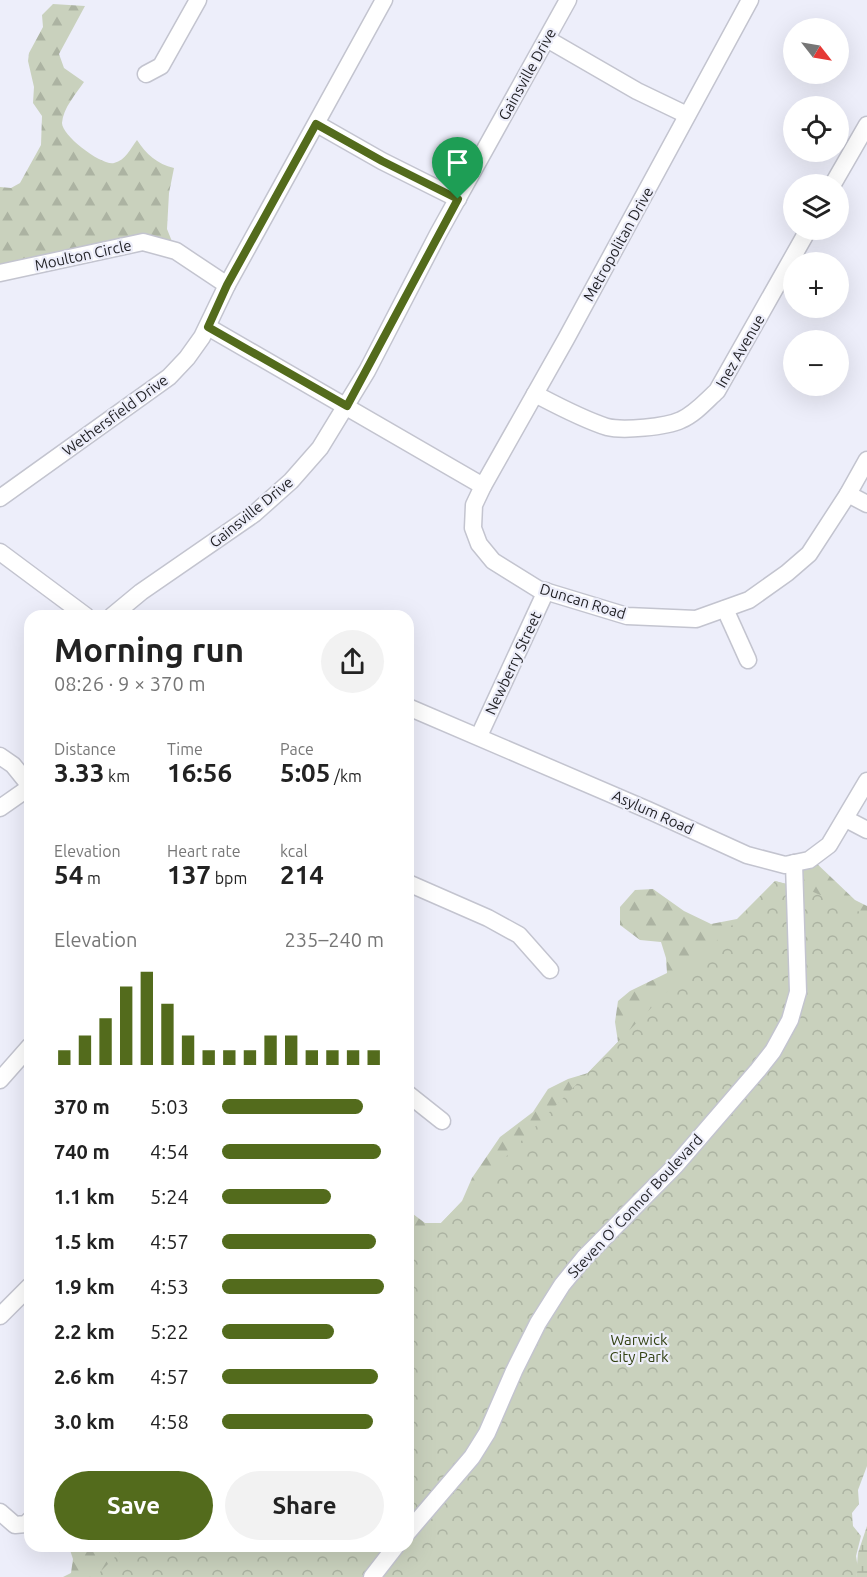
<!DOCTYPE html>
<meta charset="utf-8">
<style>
body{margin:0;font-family:Ubuntu,sans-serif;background:#f2f2f2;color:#222;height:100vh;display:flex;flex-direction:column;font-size:22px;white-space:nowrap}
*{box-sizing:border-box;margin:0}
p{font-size:20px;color:#767676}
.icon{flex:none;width:33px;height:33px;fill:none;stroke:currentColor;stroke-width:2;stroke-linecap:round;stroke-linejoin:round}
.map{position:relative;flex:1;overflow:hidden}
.sheet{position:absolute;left:24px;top:610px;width:390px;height:942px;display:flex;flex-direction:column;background:#fff;border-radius:18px;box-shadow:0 6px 24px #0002}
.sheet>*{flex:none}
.needle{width:39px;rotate:121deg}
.buttons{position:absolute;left:783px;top:18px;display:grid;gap:12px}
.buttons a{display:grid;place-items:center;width:66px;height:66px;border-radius:50%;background:#fff;box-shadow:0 6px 24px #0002;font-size:30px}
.pin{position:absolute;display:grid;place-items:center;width:51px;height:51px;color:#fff;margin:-62px -26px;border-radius:50% 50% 50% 0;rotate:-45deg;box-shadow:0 0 6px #0007}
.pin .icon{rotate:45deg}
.round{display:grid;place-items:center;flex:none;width:63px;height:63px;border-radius:32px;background:#f2f2f2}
.summary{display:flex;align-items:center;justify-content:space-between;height:102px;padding:0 30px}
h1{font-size:33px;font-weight:600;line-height:45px}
.metrics{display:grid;grid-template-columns:repeat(3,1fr);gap:9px;height:102px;padding:6px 30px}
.metrics div{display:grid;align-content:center}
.metrics b{font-size:26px;font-weight:600}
.metrics small{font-size:16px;font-weight:400}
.metrics p{font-size:16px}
.chart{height:168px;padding:12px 30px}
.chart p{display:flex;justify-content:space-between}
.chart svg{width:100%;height:108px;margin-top:6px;stroke:#536b1c;stroke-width:6}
.button{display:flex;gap:12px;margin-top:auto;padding:12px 30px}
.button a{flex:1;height:69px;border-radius:36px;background:#536b1c;color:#fff;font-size:24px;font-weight:600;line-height:69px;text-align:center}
.button a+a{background:#f2f2f2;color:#222}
ul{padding:0 30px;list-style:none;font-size:20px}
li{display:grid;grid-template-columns:96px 72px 1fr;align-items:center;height:45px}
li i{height:15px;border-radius:8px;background:#536b1c}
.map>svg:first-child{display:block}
.forest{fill:url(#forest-firs)}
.wetland{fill:url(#wetland-marsh)}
.park{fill:url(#park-crowns)}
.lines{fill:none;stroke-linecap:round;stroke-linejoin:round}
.street-casing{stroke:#c3c4cf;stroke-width:19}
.street{stroke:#fff;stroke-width:16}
.route-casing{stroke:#fff;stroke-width:12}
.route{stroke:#536b1c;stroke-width:8}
.labels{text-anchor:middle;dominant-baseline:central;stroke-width:4.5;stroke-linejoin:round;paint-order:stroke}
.street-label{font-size:15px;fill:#1f1f23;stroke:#edeefa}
.park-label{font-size:15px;fill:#324111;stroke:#edeefa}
</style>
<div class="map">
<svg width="867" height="1577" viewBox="0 0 867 1577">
<defs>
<pattern id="forest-firs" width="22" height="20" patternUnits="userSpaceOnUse" patternTransform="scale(1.5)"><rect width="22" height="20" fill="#c9d1bd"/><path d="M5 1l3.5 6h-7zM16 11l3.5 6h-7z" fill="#acb3a2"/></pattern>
<pattern id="wetland-marsh" width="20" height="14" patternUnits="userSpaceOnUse" patternTransform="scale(1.5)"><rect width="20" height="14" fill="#c9d1bd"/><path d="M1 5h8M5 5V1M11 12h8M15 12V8" fill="none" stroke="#acb3a2"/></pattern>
<pattern id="park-crowns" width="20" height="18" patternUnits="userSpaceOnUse" patternTransform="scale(1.5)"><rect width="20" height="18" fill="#c9d1bd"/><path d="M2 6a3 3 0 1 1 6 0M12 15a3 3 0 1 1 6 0" fill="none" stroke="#acb3a2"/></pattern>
</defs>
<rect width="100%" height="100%" fill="#edeefa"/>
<g class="forest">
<path d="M 53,4 L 85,6 L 59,54 L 64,68 L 84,82 C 76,94 63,108 62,123 C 62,136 102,166 114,163 C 126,160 130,149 137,140 C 146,154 157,164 174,168 L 169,193 L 167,229 L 175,249 L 142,243 L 0,268 L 0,187 L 11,188 L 20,183 L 41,145 L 42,116 L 33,103 L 34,87 L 28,61 L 29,53 L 43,27 L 42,15 Z"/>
<polygon points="813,860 855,900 867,906 867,967 408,1422 408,1217 413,1214 425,1223 441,1223 462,1201 472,1178 500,1137 533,1112 548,1089 568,1079 588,1073 618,1042 615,1022 618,1001 630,991 667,973 666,958 661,942 640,940 620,925 620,907 635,890 653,889 684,911 711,924 737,919 775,881 795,886 795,866"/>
<polygon points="69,1547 269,1547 249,1577 63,1577 71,1573 73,1559"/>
</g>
<polygon class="wetland" points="867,1526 867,1577 856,1577 858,1553"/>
<polygon class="park" points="775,881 811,891 867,915 867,1466 858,1490 859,1504 852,1513 853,1526 861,1536 856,1556 858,1569 856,1577 95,1577 125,1547 408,1546 408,1257"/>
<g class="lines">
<defs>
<g id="street">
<polyline points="750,0 566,339 483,486 474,505 473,528 479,544 493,561 538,589 627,616 696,619 749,600 787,573 809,554 848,494 867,460"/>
<polyline points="547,39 637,91 687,115"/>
<polyline points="146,74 161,66 198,0"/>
<polyline points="317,124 382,161 458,199"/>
<polyline points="833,184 867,125"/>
<polyline points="0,273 143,242 176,251 227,285"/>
<polyline points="208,327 483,486"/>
<path d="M 535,394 C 558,406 582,419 607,427 C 623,431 666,427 681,420 C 695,414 706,401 717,391 L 808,230"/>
<polyline points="848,494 867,504"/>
<polyline points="0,498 169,377 187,358 202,337 227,285 384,0"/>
<polyline points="0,552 86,616"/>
<polyline points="725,609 748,660"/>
<polyline points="112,616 141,592 254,514 291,481 320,448 367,371 438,234 568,0"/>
<polyline points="408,707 648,810 747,855 785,865 809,860 829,845 867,781"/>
<polyline points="479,736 546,591"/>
<polyline points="0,756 13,765 30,786"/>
<polyline points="0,808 30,787"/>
<polyline points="846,819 867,830"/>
<polyline points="408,883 488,918 519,935 550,970"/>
<polyline points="0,1080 30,1046"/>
<polyline points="408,1094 442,1121"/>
<polyline points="0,1316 30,1286"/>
<polyline points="0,1512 15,1525 26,1524 30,1520"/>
<polyline points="408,1532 472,1457 487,1433 514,1371 538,1323 562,1285 584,1258 676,1165 758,1070 773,1051 790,1020 798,992 794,863"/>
<polyline points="372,1577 396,1546"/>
</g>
</defs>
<use href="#street" class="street-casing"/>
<use href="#street" class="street"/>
</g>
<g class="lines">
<defs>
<polygon id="route" points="316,124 382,161 458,199 347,406 208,327 227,285"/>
</defs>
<use href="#route" class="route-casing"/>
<use href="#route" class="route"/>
</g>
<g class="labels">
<g class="street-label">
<text transform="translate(527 74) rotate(-61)">Gainsville Drive</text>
<text transform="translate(618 244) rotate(-61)">Metropolitan Drive</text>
<text transform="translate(83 255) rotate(-12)">Moulton Circle</text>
<text transform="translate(740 351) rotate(-60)">Inez Avenue</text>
<text transform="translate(115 415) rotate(-36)">Wethersfield Drive</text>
<text transform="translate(251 512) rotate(-39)">Gainsville Drive</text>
<text transform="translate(583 601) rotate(17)">Duncan Road</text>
<text transform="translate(513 663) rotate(-65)">Newberry Street</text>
<text transform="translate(653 812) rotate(24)">Asylum Road</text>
<text transform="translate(635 1206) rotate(-47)">Steven O' Connor Boulevard</text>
</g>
<g class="park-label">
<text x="639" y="1339">Warwick<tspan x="639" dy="17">City Park</tspan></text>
</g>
</g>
</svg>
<div class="buttons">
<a><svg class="needle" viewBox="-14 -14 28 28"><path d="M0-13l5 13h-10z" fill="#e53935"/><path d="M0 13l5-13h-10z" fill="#767676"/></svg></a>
<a><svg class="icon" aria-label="locate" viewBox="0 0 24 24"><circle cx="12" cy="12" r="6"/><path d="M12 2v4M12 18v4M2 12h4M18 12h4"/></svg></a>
<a><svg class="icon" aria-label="layers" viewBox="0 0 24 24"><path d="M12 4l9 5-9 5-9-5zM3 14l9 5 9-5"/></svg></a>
<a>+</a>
<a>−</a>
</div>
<div class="pin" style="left:458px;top:199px;background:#1e9e55"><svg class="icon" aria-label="arrive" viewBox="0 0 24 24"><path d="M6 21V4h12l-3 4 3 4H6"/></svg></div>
<section class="sheet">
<div class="summary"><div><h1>Morning run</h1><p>08:26 · 9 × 370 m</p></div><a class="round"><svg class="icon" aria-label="share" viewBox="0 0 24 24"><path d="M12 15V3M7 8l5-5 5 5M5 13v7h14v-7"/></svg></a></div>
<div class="metrics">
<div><p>Distance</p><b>3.33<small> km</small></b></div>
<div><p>Time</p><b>16:56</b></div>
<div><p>Pace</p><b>5:05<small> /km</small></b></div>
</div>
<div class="metrics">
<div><p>Elevation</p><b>54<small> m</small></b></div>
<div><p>Heart rate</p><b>137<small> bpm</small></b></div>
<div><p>kcal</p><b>214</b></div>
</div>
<div class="chart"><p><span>Elevation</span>235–240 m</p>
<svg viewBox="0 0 160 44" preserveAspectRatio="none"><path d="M5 44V38M15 44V32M25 44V25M35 44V12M45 44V6M55 44V19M65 44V32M75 44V38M85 44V38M95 44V38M105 44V32M115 44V32M125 44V38M135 44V38M145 44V38M155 44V38"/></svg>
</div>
<ul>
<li><b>370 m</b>5:03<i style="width:87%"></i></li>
<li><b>740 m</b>4:54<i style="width:98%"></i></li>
<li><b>1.1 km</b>5:24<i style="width:67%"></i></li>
<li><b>1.5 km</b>4:57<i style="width:95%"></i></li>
<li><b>1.9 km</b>4:53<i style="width:100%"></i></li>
<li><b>2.2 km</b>5:22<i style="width:69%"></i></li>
<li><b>2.6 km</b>4:57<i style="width:96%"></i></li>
<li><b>3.0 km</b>4:58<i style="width:93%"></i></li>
</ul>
<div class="button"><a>Save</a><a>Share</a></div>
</section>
</div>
